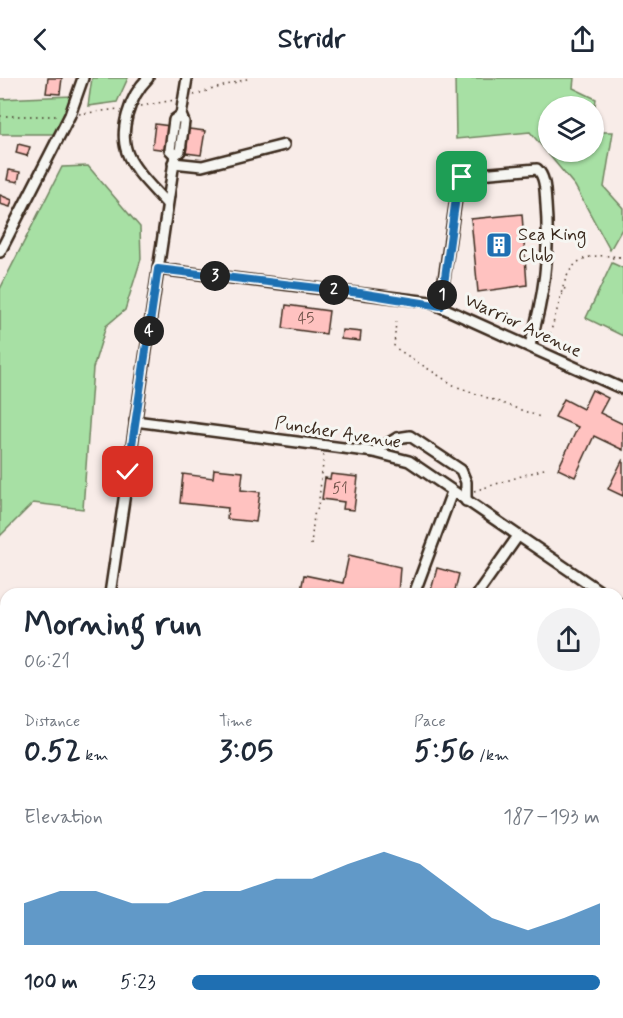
<!DOCTYPE html>
<meta charset="utf-8">
<style>
body{margin:0;font-family:Mynerve,sans-serif;background:#f2f2f3;color:#1f2937;height:100vh;display:flex;flex-direction:column;font-size:22px;white-space:nowrap}
*{box-sizing:border-box;margin:0}
p{font-size:20px;color:#747a83}
.icon{flex:none;width:33px;height:33px;fill:none;stroke:currentColor;stroke-width:2;stroke-linecap:round;stroke-linejoin:round}
.map{position:relative;flex:1;overflow:hidden}
.sheet{position:absolute;left:0px;top:510px;width:624px;height:430px;display:flex;flex-direction:column;background:#fff;border-radius:18px 18px 0 0;box-shadow:0 2px 4px #0004}
.sheet>*{flex:none}
.fabs{position:absolute;left:538px;top:18px;display:grid;gap:12px}
.fabs a{display:grid;place-items:center;width:66px;height:66px;border-radius:50%;background:#fff;box-shadow:0 2px 4px #0004;font-size:30px}
.pin{position:absolute;display:grid;place-items:center;width:51px;height:51px;color:#fff;margin:-26px;border-radius:12px;box-shadow:0 3px 9px #0006}
.km{position:absolute;width:30px;height:30px;margin:-15px;border-radius:50%;background:#222;color:#fff;font-size:16px;line-height:30px;text-align:center}
.round{display:grid;place-items:center;flex:none;width:63px;height:63px;border-radius:32px;background:#f2f2f3}
.headline{display:flex;align-items:center;justify-content:space-between;height:102px;padding:0 24px}
h1{font-size:33px;font-weight:700;line-height:45px}
.metrics{display:grid;grid-template-columns:repeat(3,1fr);gap:9px;height:102px;padding:6px 24px}
.metrics div{display:grid;align-content:center}
.metrics b{font-size:30px;font-weight:700}
.metrics small{font-size:16px;font-weight:400}
.metrics p{font-size:16px}
.chart{height:168px;padding:12px 24px}
.chart p{display:flex;justify-content:space-between}
.chart svg{width:100%;height:108px;margin-top:6px;fill:#1f6fb2;opacity:.7}
ul{padding:0 24px;list-style:none;font-size:20px}
li{display:grid;grid-template-columns:96px 72px 1fr;align-items:center;height:45px}
li i{height:15px;border-radius:8px;background:#1f6fb2}
header{display:flex;justify-content:space-between;align-items:center;height:78px;padding:0 24px;background:#fff;font-size:27px;font-weight:700}
.map>svg:first-child{display:block}
.built{fill:#fadfdc}
.green{fill:#a7e0a4;stroke:#718561;stroke-width:1.5}
.building{fill:#ffc2c0;stroke:#3b2a1e;stroke-width:1.5}
.lines{fill:none;stroke-linecap:round;stroke-linejoin:round}
.minor-casing{stroke:#3b2a1e;stroke-width:14}
.path{stroke:#3b2a1e;stroke-width:1.5;stroke-dasharray:1.5 4.5;stroke-linecap:butt}
.minor{stroke:#f6f6f2;stroke-width:9}
.route-casing{stroke:#fff;stroke-width:12}
.route{stroke:#1f6fb2;stroke-width:8}
.labels{text-anchor:middle;dominant-baseline:central;stroke-width:6;stroke-linejoin:round;paint-order:stroke}
.number-label{font-size:15px;fill:#6c5046}
.poi-label{font-size:18px;fill:#3b2a1e;stroke:#f6f6f2;text-anchor:start}
.street-label{font-size:18px;fill:#3b2a1e;stroke:#f6f6f2}
</style>
<header><svg class="icon" aria-label="back" viewBox="0 0 24 24"><path d="M15 5l-7 7 7 7"/></svg>Stridr<svg class="icon" aria-label="share" viewBox="0 0 24 24"><path d="M12 15V3M7 8l5-5 5 5M5 13v7h14v-7"/></svg></header>
<div class="map">
<svg width="623" height="940" viewBox="0 0 623 940">
<rect width="100%" height="100%" fill="#f8ece8"/>
<filter id="ink" filterUnits="userSpaceOnUse"><feTurbulence type="fractalNoise" baseFrequency=".0167" numOctaves="2"/><feDisplacementMap in="SourceGraphic" scale="12" xChannelSelector="R" yChannelSelector="G"/><feConvolveMatrix kernelMatrix="1 2 1 2 8 2 1 2 1" color-interpolation-filters="sRGB"/></filter>
<g filter="url(#ink)">
<g class="built">
<polygon points="0,707 6,709 6,934 141,935 140,940 0,940"/>
<polygon points="618,866 623,869 623,940 453,940 444,935 618,934"/>
</g>
<g class="green">
<polygon points="92,0 128,0 117,24 88,28"/>
<polygon points="455,0 574,0 573,10 596,21 594,34 594,28 549,28 549,74 594,74 594,54 613,54 604,109 623,130 623,149 610,172 575,108 530,54 456,61"/>
<polygon points="72,18 58,56 0,56 0,21"/>
<polygon points="88,88 140,149 141,181 125,232 106,248 93,290 83,431 33,425 0,458 0,211 62,89"/>
<polygon points="612,185 623,190 623,258 586,240"/>
</g>
<g class="building">
<polygon points="48,0 62,0 60,16 46,15"/>
<polygon points="155,46 170,48 167,72 152,70"/>
<polygon points="189,51 205,53 201,77 186,75"/>
<polygon points="18,66 30,69 27,78 16,75"/>
<polygon points="9,92 20,94 18,104 7,102"/>
<polygon points="0,117 12,122 10,129 0,126"/>
<polygon points="522,136 527,207 478,214 471,141"/>
<polygon points="286,227 329,233 326,256 283,250"/>
<polygon points="342,252 361,254 360,263 341,261"/>
<polygon points="592,312 608,320 600,335 623,346 623,372 594,358 575,399 558,391 578,349 555,339 564,321 583,331"/>
<polygon points="623,381 623,418 608,411"/>
<polygon points="214,391 243,394 241,412 260,414 256,444 227,441 228,430 180,425 183,396 213,400"/>
<polygon points="331,396 358,399 354,432 343,431 344,424 322,421 325,400 330,401"/>
<polygon points="349,477 400,489 398,516 304,516 305,513 301,512 304,497 343,505"/>
<polygon points="437,490 459,496 454,516 430,516"/>
<polygon points="618,603 623,606 623,689 618,697"/>
<polygon points="618,768 623,771 623,799 618,807"/>
<polygon points="623,814 623,851 618,849 618,822"/>
<polygon points="145,934 217,934 216,940 144,940"/>
</g>
<g class="lines">
<defs>
<g id="minor">
<path d="M 148,0 C 130,18 117,54 129,79 C 137,96 154,111 167,126"/>
<polyline points="175,77 170,72 174,42 181,37"/>
<polyline points="173,85 202,88 284,67"/>
<polyline points="0,174 70,37 83,0"/>
<polyline points="158,191 430,224 623,311"/>
<path d="M 440,228 L 459,101 L 468,97 L 537,91 C 546,99 545,115 546,126 C 550,176 544,219 530,267"/>
<polyline points="135,343 374,374 409,383 604,516"/>
<polyline points="374,374 397,360 410,358 461,392 466,404 466,423"/>
<polyline points="110,516 175,77 180,73 184,44 181,37 187,0"/>
<polyline points="414,516 452,414"/>
<polyline points="477,516 518,458"/>
<polyline points="618,525 623,529"/>
<polyline points="0,604 6,602"/>
<polyline points="618,736 623,739"/>
<polyline points="361,934 372,940"/>
</g>
</defs>
<use href="#minor" class="minor-casing"/>
<g class="path">
<polyline points="194,17 250,0"/>
<polyline points="141,28 175,22"/>
<polyline points="79,36 119,31"/>
<polyline points="0,38 59,38"/>
<polyline points="612,180 623,178"/>
<polyline points="562,217 565,210"/>
<path d="M 560,221 C 568,183 581,174 620,179"/>
<polyline points="396,243 394,269 455,308 543,340"/>
<polyline points="550,256 560,222"/>
<polyline points="474,413 547,390"/>
<polyline points="311,467 314,437 318,430 324,377"/>
</g>
<use href="#minor" class="minor"/>
</g>
</g>
<g class="lines" filter="url(#ink)">
<defs>
<polyline id="route" points="128,394 158,191 360,215 441,228 458,105 462,99"/>
</defs>
<use href="#route" class="route-casing"/>
<use href="#route" class="route"/>
</g>
<defs>
<symbol id="building-square" viewBox="-11 -11 22 22"><rect x="-9" y="-9" width="18" height="18" rx="4" fill="#1f6fb2" stroke="#f6f6f2"/><path d="M-4-6H4V6H1V3H-1V6H-4ZM-2.5-4.3h1.7v1.8h-1.7ZM.8-4.3h1.7v1.8H.8ZM-2.5-1h1.7V.8h-1.7ZM.8-1h1.7V.8H.8Z" fill="#fff"/></symbol>
</defs>
<g fill-rule="evenodd">
<use href="#building-square" x="484" y="152" width="30" height="30"/>
</g>
<g class="labels">
<g class="number-label">
<text x="306" y="241">45</text>
<text x="340" y="411">51</text>
</g>
<g class="poi-label">
<text x="518" y="157">Sea King<tspan x="518" dy="21">Club</tspan></text>
</g>
<g class="street-label">
<text transform="translate(523 248) rotate(25)">Warrior Avenue</text>
<text transform="translate(338 355) rotate(9)">Puncher Avenue</text>
</g>
</g>
</svg>
<div class="fabs">
<a><svg class="icon" aria-label="layers" viewBox="0 0 24 24"><path d="M12 4l9 5-9 5-9-5zM3 14l9 5 9-5"/></svg></a>
</div>
<div class="pin" style="left:462px;top:99px;background:#1e9e55"><svg class="icon" aria-label="arrive" viewBox="0 0 24 24"><path d="M6 21V4h12l-3 4 3 4H6"/></svg></div>
<div class="pin" style="left:128px;top:394px;background:#d93025"><svg class="icon" aria-label="check" viewBox="0 0 24 24"><path d="M5 12l5 5 9-10"/></svg></div>
<b class="km" style="left:442px;top:217px">1</b>
<b class="km" style="left:334px;top:212px">2</b>
<b class="km" style="left:215px;top:198px">3</b>
<b class="km" style="left:149px;top:253px">4</b>
<section class="sheet">
<div class="headline"><div><h1>Morning run</h1><p>06:21</p></div><a class="round"><svg class="icon" aria-label="share" viewBox="0 0 24 24"><path d="M12 15V3M7 8l5-5 5 5M5 13v7h14v-7"/></svg></a></div>
<div class="metrics">
<div><p>Distance</p><b>0.52<small> km</small></b></div>
<div><p>Time</p><b>3:05</b></div>
<div><p>Pace</p><b>5:56<small> /km</small></b></div>
</div>
<div class="chart"><p><span>Elevation</span>187–193 m</p>
<svg viewBox="0 0 160 44" preserveAspectRatio="none"><path d="M0 44V27L10 22L20 22L30 27L40 27L50 22L60 22L70 17L80 17L90 11L100 6L110 11L120 22L130 33L140 38L150 33L160 27V44z"/></svg>
</div>
<ul>
<li><b>100 m</b>5:23<i style="width:100%"></i></li>
</ul>
</section>
</div>
